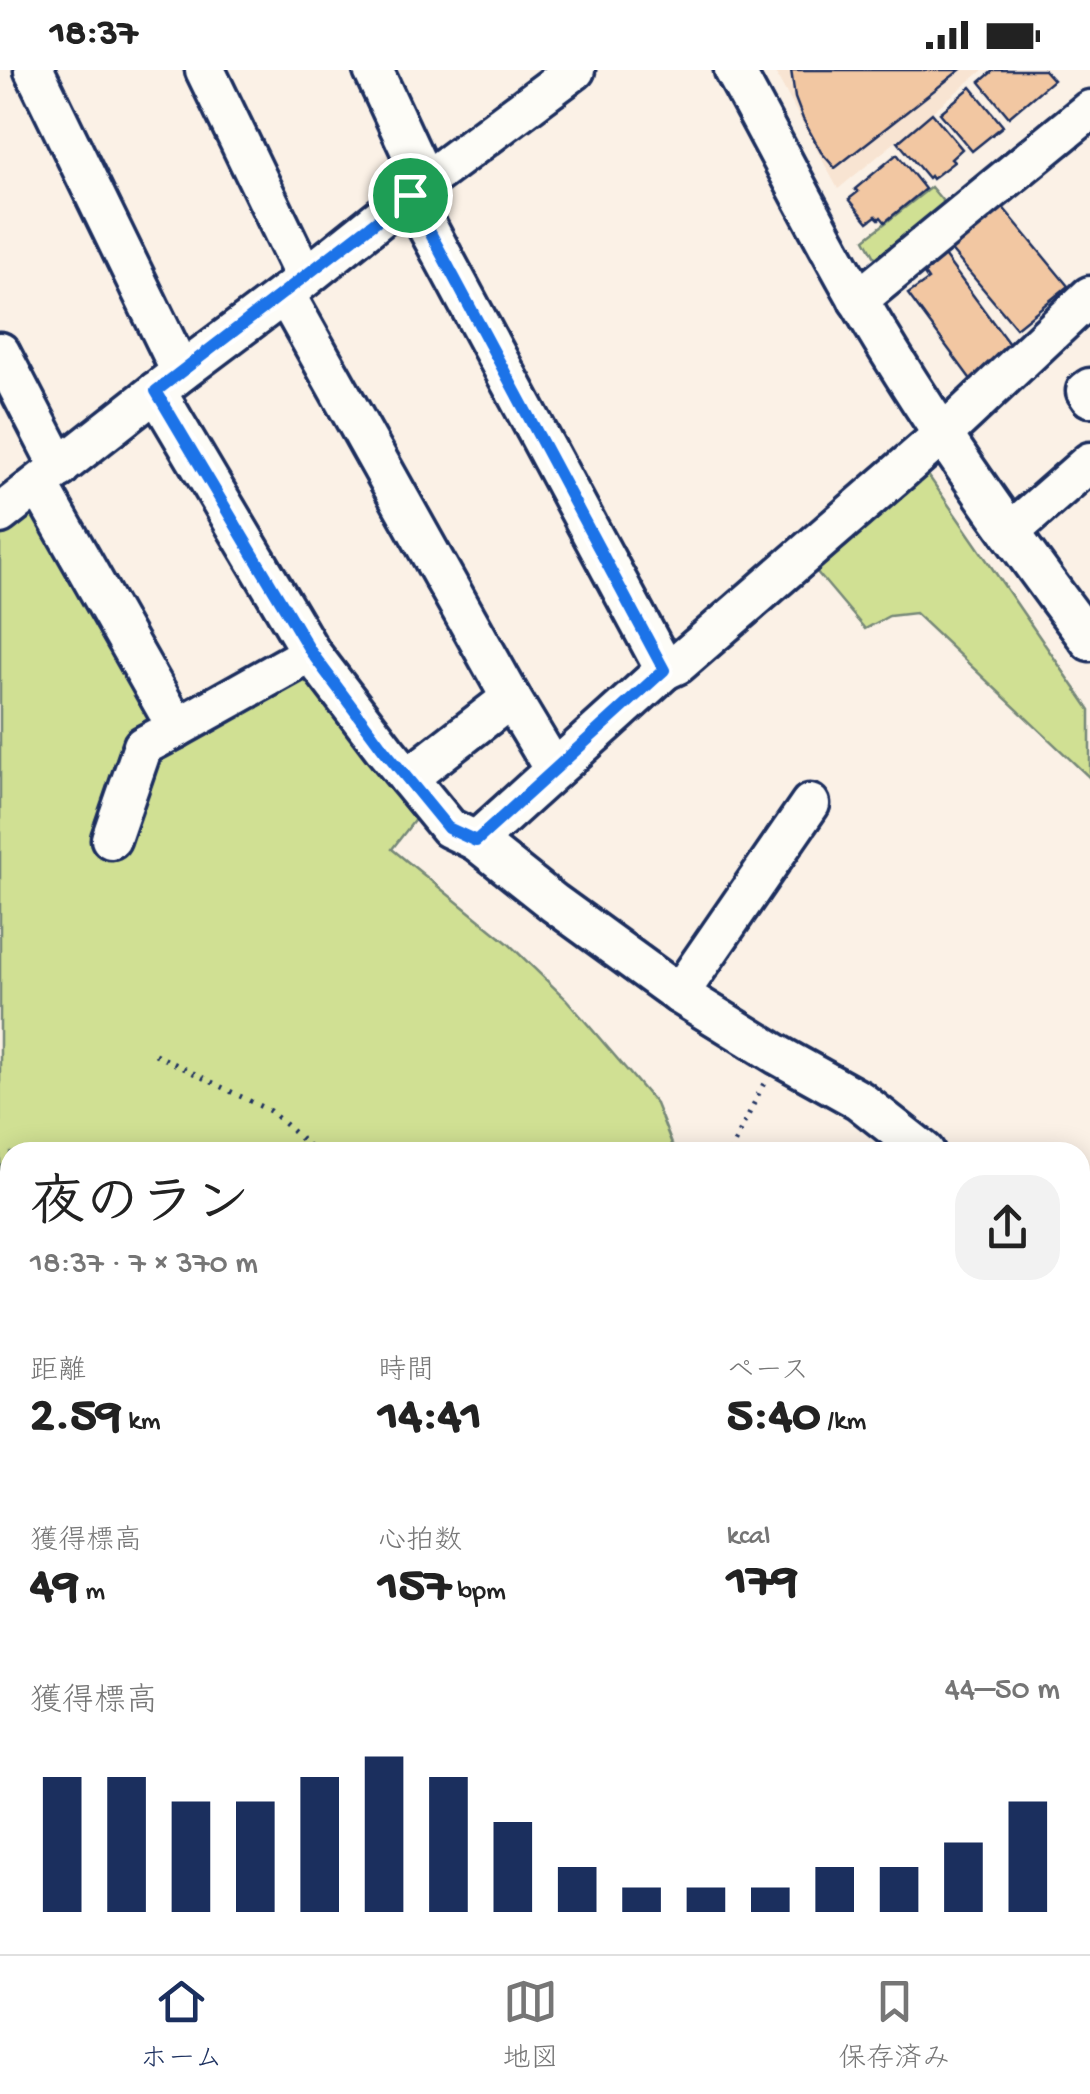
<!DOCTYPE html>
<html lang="ja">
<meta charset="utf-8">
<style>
body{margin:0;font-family:"Gochi Hand","Klee One",sans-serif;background:#f2f2f2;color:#222;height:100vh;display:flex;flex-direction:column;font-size:38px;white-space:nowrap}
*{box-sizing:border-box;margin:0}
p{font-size:32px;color:#767676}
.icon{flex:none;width:55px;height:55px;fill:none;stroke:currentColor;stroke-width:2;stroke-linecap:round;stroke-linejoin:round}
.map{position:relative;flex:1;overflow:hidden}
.sheet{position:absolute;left:0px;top:1072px;width:1090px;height:812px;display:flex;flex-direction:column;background:#fff;border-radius:30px 30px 0 0;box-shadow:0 5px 25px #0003}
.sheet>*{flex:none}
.pin{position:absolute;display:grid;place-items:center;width:85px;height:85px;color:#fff;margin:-42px;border:5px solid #fff;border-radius:50%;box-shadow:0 2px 10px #0007}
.round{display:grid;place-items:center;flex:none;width:105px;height:105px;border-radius:30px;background:#f2f2f2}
.headline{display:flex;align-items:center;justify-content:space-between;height:170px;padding:0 30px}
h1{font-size:55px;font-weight:800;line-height:75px}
.figures{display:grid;grid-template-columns:repeat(3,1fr);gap:15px;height:170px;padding:10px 30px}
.figures div{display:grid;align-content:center}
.figures b{font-size:50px;font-weight:800}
.figures small{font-size:28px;font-weight:400}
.figures p{font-size:28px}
.chart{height:280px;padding:20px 30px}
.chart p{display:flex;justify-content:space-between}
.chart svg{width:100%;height:180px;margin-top:10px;stroke:#1b2f5e;stroke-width:6}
.status{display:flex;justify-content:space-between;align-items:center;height:70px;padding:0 50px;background:#fff;direction:ltr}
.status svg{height:28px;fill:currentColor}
.menu{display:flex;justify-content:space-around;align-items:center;height:140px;border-top:2px solid #e0e0e0;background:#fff;font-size:28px;color:#767676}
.menu a{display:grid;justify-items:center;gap:5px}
.menu .selected{color:#1b2f5e}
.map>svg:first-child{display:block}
.built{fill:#f8e4d2}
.green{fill:#d0e093;stroke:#768878;stroke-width:2.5}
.building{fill:#f2c7a2;stroke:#1b2f5e;stroke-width:2.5}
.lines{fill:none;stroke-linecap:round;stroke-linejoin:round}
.minor-casing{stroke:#1b2f5e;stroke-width:45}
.path{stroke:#1b2f5e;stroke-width:5;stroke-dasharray:2.5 8;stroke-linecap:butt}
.minor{stroke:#fdfcf7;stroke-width:38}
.route-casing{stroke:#fff;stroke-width:20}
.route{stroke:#1a73e8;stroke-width:12}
</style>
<div class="status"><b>18:37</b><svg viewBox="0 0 49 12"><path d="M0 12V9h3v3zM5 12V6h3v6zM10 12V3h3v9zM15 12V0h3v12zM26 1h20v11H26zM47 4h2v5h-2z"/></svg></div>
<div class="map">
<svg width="1090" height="1884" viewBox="0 0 1090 1884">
<rect width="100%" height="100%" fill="#fbf1e6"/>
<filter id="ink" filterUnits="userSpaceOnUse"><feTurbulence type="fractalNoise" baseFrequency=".01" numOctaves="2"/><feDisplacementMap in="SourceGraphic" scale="20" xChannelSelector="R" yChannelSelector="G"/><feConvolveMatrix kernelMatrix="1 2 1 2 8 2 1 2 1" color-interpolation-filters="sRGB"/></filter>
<g filter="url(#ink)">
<g class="built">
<polygon points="774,0 983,0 838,119"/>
<polygon points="1090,1388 1090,1824 1080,1822 1080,1402"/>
</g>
<g class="green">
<polygon points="931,117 952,142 882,200 865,169"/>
<polygon points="919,392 1090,640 1090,708 915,543 889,546 865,559 805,488"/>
<polygon points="28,440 43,443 160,642 152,684 307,608 420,743 392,779 509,874 566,929 656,1034 672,1074 672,1082 10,1082 10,1304 0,1305 0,461"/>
</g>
<g class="building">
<polygon points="791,0 960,0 835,98 821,82 803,49 795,28"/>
<polygon points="994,0 1044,0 1053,10 1009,47 980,12"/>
<polygon points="971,17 1003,56 972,81 940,43"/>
<polygon points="932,43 962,79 951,89 954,92 932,109 930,106 928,108 898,72"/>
<polygon points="897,84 925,119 885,152 881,147 879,149 876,146 868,152 849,129 858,122 855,119"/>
<polygon points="1001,135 1068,216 1016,258 949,178"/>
<polygon points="942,183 1014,281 972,311 908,224 928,210 920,198"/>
<polygon points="7,1397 10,1397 10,1439 0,1483 0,1424"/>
<polygon points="1090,1474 1090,1648 1086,1652 1080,1648 1080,1489"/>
<polygon points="556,1875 598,1875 634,1884 554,1884"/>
</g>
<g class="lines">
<defs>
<g id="minor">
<polyline points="34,0 181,302"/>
<polyline points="205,0 305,207"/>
<polyline points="373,0 425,112"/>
<path d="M 734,0 C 776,76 815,154 858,229 C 927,348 1007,461 1090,571"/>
<polyline points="410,125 665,600 476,771"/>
<polyline points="285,224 511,628 553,698"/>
<polyline points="858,230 1090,40"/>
<polyline points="0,282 60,398"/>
<polyline points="1090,318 1086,321 1090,327"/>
<polyline points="156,321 311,583 385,680 449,758 476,771 554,833 679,924 778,985 859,1030 925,1082"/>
<polyline points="39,415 177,658 311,583"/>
<polyline points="0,444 181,302 285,224 425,112 575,0"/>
<polyline points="1010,462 1090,392"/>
<polyline points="665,600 678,594 942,365 1090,226"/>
<polyline points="408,708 511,628"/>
<polyline points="111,769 143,676 177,658"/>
<polyline points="679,924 810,734"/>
<polyline points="1080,1221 1090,1230"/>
<polyline points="0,1319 10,1318"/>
<polyline points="1080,1324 1090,1312"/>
<polyline points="1080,1549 1090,1536"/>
<polyline points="0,1589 10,1541"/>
<polyline points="1080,1791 1090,1793"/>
<polyline points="940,1875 974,1884"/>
<polyline points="408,1884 410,1875"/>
<polyline points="800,1884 804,1875"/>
</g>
</defs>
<use href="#minor" class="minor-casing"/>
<g class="path">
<polyline points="155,984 270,1041 316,1082"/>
<polyline points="730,1082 764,1013"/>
<polyline points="92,1884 94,1875"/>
</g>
<use href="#minor" class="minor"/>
</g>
</g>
<g class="lines" filter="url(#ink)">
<defs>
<polygon id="route" points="410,125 664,600 476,771 448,758 384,680 311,582 156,321"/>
</defs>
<use href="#route" class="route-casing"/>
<use href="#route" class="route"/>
</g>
</svg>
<div class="pin" style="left:410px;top:125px;background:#1e9e55"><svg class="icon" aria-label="arrive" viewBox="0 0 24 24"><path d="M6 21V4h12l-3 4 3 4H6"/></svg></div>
<section class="sheet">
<div class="headline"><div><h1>夜のラン</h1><p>18:37 · 7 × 370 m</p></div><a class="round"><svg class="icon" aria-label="share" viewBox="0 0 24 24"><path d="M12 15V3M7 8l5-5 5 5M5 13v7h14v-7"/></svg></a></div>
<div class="figures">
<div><p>距離</p><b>2.59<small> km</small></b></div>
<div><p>時間</p><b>14:41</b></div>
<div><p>ペース</p><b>5:40<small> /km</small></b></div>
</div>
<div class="figures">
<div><p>獲得標高</p><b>49<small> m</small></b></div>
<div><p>心拍数</p><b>157<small> bpm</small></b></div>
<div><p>kcal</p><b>179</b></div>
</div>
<div class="chart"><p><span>獲得標高</span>44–50 m</p>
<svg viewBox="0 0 160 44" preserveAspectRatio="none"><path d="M5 44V11M15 44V11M25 44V17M35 44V17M45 44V11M55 44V6M65 44V11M75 44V22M85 44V33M95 44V38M105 44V38M115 44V38M125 44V33M135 44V33M145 44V27M155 44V17"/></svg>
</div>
</section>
</div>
<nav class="menu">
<a class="selected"><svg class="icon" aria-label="home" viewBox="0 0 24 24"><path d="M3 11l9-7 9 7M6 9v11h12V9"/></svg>ホーム</a>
<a><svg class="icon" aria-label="map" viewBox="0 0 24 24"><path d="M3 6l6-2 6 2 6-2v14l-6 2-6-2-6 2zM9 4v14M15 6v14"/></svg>地図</a>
<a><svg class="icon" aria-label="saved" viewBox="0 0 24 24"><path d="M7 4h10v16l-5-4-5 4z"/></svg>保存済み</a>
</nav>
